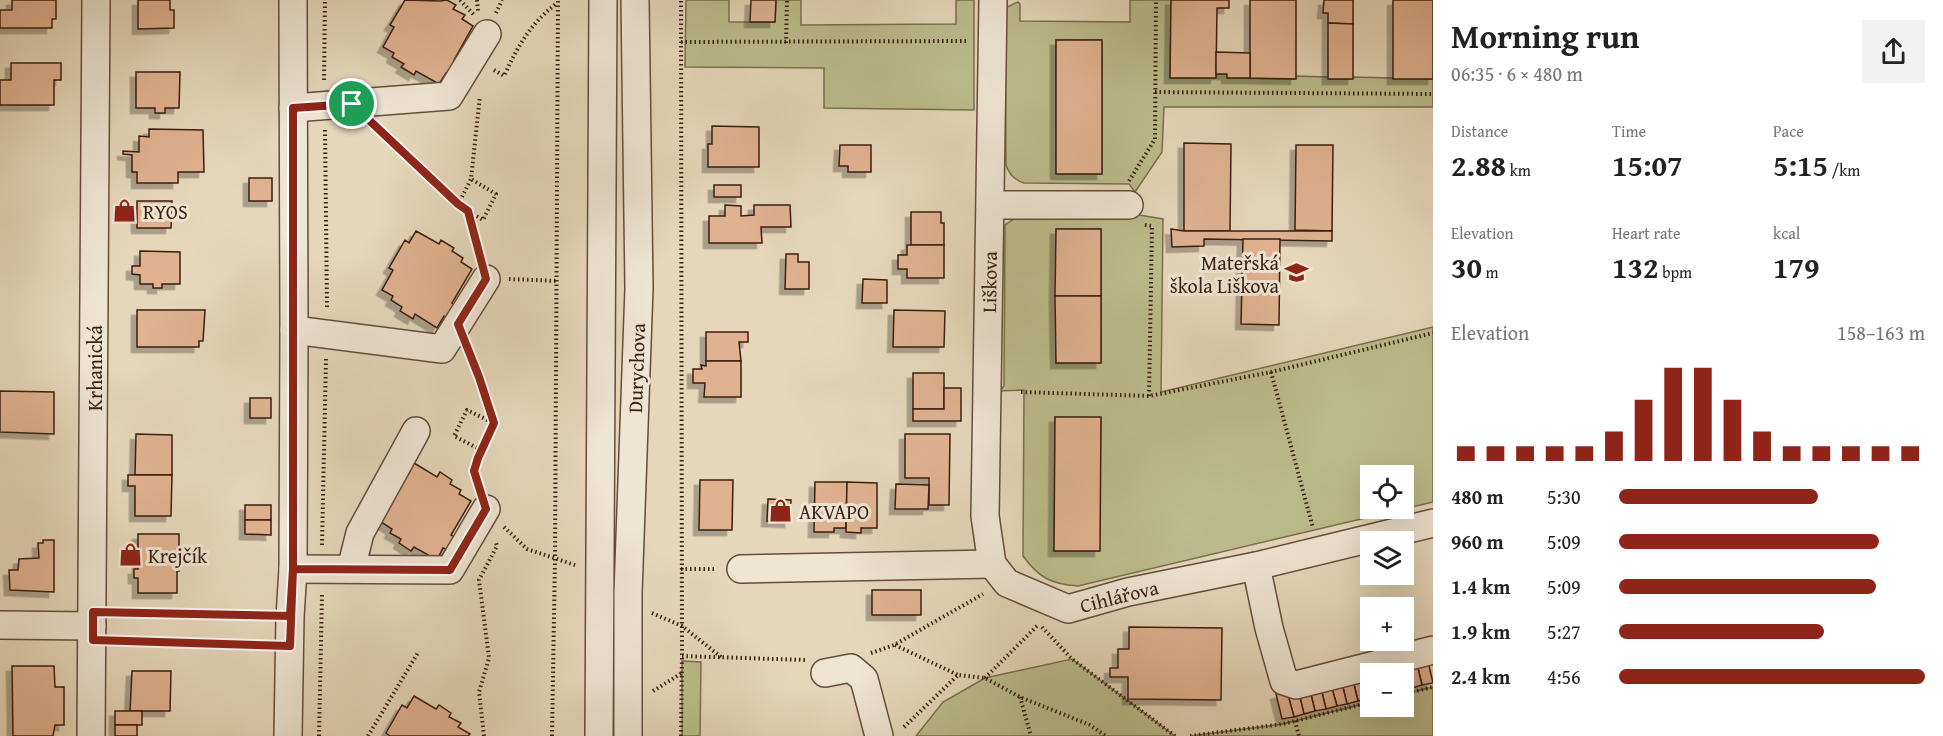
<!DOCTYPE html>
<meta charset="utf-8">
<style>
body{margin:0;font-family:"Gentium Book Plus",serif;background:#f2f2f2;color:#222;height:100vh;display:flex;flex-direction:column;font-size:22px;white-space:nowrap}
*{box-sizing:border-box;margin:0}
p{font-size:20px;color:#767676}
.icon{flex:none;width:33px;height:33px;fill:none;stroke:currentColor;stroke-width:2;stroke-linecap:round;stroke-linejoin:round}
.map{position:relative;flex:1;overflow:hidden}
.drawer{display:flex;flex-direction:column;background:#fff;width:510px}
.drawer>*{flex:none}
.controls{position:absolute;left:1360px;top:465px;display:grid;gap:12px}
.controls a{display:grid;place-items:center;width:54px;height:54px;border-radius:0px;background:#fff;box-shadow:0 6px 24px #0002;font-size:30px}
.pin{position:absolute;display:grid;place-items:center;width:51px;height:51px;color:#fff;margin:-26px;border:3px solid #fff;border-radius:50%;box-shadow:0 2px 6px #0007}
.round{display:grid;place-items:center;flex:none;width:63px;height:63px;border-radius:0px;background:#f2f2f2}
.headline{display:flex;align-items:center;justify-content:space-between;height:102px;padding:0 18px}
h1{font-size:33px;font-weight:700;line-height:45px}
.stats{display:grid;grid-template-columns:repeat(3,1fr);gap:9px;height:102px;padding:6px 18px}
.stats div{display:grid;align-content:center}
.stats b{font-size:30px;font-weight:700}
.stats small{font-size:16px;font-weight:400}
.stats p{font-size:16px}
.chart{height:168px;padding:12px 18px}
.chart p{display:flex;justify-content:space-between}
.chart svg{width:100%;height:108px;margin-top:6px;stroke:#8f2418;stroke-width:6}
ul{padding:0 18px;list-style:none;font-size:20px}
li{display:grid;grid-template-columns:96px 72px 1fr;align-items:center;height:45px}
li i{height:15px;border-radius:8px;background:#8f2418}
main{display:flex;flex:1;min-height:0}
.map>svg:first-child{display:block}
.green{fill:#bbbd8c;stroke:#7a6e4f;stroke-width:1.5;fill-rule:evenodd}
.building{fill:#e1b290;stroke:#3a1e12;stroke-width:1.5;filter:url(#shadow)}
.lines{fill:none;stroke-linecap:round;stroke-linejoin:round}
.minor-casing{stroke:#654c3c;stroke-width:30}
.path{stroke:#3a1e12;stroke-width:4;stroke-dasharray:1.5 3;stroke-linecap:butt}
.minor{stroke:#efe5d3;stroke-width:27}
.route-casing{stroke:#fff;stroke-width:12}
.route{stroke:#8f2418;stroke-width:8}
.labels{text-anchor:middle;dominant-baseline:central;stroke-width:6;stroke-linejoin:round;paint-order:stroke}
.poi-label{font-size:20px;fill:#3a1e12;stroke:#efe5d3;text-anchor:start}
.street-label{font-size:20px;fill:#3a1e12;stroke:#efe5d3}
</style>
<main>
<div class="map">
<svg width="1433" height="736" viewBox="0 0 1433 736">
<defs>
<filter id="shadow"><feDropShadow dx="-5.5" dy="5.5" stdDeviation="0" flood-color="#0004"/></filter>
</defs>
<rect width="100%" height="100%" fill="#e6d7bb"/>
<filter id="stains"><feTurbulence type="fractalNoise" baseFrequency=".00333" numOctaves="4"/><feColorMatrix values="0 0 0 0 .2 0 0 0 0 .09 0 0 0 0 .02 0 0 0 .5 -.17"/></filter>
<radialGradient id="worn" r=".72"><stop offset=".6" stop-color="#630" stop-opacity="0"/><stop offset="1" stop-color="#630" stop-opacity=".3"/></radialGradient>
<g class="green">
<polygon points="686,0 729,0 729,22 775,22 776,0 801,0 801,25 956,24 956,0 974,0 974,110 824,108 824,68 685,67"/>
<path d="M 1130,0 L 1171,0 L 1170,78 L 1216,78 L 1216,74 L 1227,74 L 1228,78 L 1295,79 L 1296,76 L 1328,77 L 1328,79 L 1352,79 L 1353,77 L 1433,79 L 1433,107 L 1164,107 L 1162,152 L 1135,192 L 1129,184 L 1024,183 C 1015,180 1009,175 1006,165 L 1005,8 L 1018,2 L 1020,4 L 1020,21 L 1130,22 ZM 1056,40 L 1102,40 L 1102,174 L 1056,174 Z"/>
<path d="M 1133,214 L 1163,219 L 1161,392 L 1433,327 L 1433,502 L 1078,586 C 1051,584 1039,578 1023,556 L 1024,390 L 1000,391 L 1004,386 L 1005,225 L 1014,219 L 1022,217 ZM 1056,229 L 1101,229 L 1101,363 L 1056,363 ZM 1055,417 L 1101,418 L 1099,551 L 1054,551 ZM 1371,476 L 1404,476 L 1404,508 L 1371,508 Z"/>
<polygon points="1072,659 1175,736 916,736 943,702 985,678"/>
<polygon points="682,661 701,662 700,736 682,736"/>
<polygon points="1433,687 1433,736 1190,736 1283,724 1371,702 1371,706 1404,706 1404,694"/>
</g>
<g class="building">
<polygon points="12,0 56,0 56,19 52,19 52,28 0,28 0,10 12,10"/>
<polygon points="138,0 170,0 170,10 174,10 174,28 138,29"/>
<polygon points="405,0 440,1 447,0 456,5 453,9 465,15 462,19 473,26 454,60 457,62 450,75 446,73 439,84 416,71 414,75 401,67 404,64 392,57 394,53 383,47 394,27 390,25"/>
<polygon points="751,0 776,0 775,22 750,22"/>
<polygon points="1171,0 1229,0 1229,8 1217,8 1216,78 1170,78"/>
<polygon points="1250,0 1296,0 1296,79 1250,78"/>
<polygon points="1324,0 1353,0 1353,24 1328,23 1328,13 1323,13"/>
<rect x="1393" y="0" width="40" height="79"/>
<polygon points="1328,23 1353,24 1353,79 1328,79"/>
<rect x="1056" y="40" width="46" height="134"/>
<polygon points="1216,52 1250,53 1250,78 1227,78 1227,74 1216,74"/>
<polygon points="11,63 61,63 61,80 54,80 54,105 0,105 0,80 11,80"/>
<polygon points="136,72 180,72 179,108 165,108 165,113 155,113 155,108 136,108"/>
<polygon points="712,126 759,127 759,167 708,167 708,144 712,144"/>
<polygon points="149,129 203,130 204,172 178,172 178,183 137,183 137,172 132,172 132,155 123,154 123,151 139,152 139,136 149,137"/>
<polygon points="1184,143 1231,144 1230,231 1184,231"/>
<polygon points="840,145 871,145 871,172 848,172 848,166 839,166"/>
<polygon points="1296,145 1333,145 1332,231 1295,230"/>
<rect x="249" y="178" width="23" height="23"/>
<rect x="714" y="185" width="27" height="12"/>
<polygon points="137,201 172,201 171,228 137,228"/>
<polygon points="725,205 741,206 741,216 754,215 754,205 790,205 791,227 761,227 762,243 709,243 709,216 725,216"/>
<polygon points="911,212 941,212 941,223 944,223 944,245 911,245"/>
<polygon points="1056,229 1101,229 1101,296 1055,296"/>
<polygon points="1171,229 1184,231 1332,231 1332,241 1204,239 1204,246 1172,247"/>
<polygon points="416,231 439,244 441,240 454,248 452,251 463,258 461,262 472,269 452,303 456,306 448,319 444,316 437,328 415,314 413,319 400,311 402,307 391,300 393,296 382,290 393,270 389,268 405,240 409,243"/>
<polygon points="1243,239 1280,239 1279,325 1241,324"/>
<polygon points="907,245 944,245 944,278 907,278 907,269 898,269 898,255 907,255"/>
<polygon points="140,251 180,252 180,284 162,284 162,288 153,288 153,284 140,284 140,275 132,274 132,266 140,266"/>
<polygon points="786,254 798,254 798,262 809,262 809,289 785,289"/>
<polygon points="863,279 887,280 887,303 862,303"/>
<polygon points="1055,296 1101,296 1101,363 1056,363"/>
<polygon points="137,310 205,310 203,341 199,341 199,347 137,347"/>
<polygon points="894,310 945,311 944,347 893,347"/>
<polygon points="706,332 748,332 748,342 739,342 741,361 706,361"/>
<polygon points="706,361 741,361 741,397 704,397 705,383 693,383 693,369 702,369 701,365 706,366"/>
<rect x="913" y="373" width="31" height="36"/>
<polygon points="944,388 961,388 961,421 913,421 913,409 944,409"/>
<polygon points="0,391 54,392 54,434 0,432"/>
<rect x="250" y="398" width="21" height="20"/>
<polygon points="1055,417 1101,417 1100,551 1054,551"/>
<polygon points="136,434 172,435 172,475 135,475"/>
<polygon points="905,434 950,434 949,505 929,505 929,478 905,478"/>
<polygon points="414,463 437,477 440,472 452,480 450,484 461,490 459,494 471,501 451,535 455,537 448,550 443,548 437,560 414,547 411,551 399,543 401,539 390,533 392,529 381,522 403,473 408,475"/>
<polygon points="128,475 172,475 171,516 135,516 135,486 128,486"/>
<polygon points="700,480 733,480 732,530 699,530"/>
<polygon points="815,482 847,482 846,528 834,528 834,532 814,532"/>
<polygon points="847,482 877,483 877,528 861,528 861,533 846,532"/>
<polygon points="896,484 929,485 928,509 895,509"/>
<polygon points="768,499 791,500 790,522 767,521"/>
<rect x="245" y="505" width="26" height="15"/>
<polygon points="245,520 271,520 271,535 245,534"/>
<polygon points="138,534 179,534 179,571 177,571 177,593 138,593 138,578 134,578 134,569 138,569"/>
<polygon points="43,540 54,540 54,592 10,590 9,570 18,570 19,559 39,558 38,543 43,543"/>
<rect x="872" y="590" width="49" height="25"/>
<polygon points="1129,627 1222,628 1221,700 1128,699 1128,677 1110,677 1110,668 1118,668 1118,649 1129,649"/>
<polygon points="1427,657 1433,683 1422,685 1416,660"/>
<polygon points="1416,660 1422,685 1412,688 1406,663"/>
<polygon points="1406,663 1412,688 1404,689 1404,674 1397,674 1395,665"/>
<polygon points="12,666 54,666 55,687 64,687 64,725 55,725 53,736 13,736"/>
<polygon points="132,671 171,671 170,711 130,711"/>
<polygon points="1363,673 1371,674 1371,698 1369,698"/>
<polygon points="1363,673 1369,698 1358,701 1352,676"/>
<polygon points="1352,676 1358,701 1347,704 1341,679"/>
<polygon points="1341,679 1347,704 1337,706 1330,681"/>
<polygon points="1330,681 1337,706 1326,709 1320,684"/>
<polygon points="1320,684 1326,709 1315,711 1309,686"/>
<polygon points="1309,686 1315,711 1304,714 1298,689"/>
<polygon points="1298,689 1304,714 1294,717 1287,691"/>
<polygon points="1287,691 1294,717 1282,719 1276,694"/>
<polygon points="414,696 436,709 439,705 451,713 449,717 461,723 458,727 470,734 468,736 390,736 386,733 402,705 407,708"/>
<rect x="115" y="711" width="27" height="14"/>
<rect x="115" y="725" width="22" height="11"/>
</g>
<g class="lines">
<defs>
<g id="minor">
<polyline points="993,0 985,516 992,564 1007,583 1068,609 1128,592 1256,566 1433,523"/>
<polyline points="293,108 449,96 487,34"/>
<polyline points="991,205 1129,205"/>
<polyline points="294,330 442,349 486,279"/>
<polyline points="1256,566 1269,628 1284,681 1296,685 1433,650"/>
<polyline points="293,569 450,570 486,509"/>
<polyline points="351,569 360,533 416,431"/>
<polyline points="741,569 992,564"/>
<polyline points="0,625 92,626"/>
<polyline points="825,673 851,668 864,679 879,736"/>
<polyline points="91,736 96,0"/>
<polyline points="288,736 290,617 293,569 294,330 293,0"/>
<polyline points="599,736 603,0"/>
<polyline points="628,736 628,593 639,288 635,0"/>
</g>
</defs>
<use href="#minor" class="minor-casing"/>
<g class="path">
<polyline points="460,0 474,15"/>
<polyline points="477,0 478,11"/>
<polyline points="496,13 502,0"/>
<polyline points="681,42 968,41"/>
<polyline points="786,43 787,0"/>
<path d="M 494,70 L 504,76 C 518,46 530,24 557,3"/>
<polyline points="324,80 325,0"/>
<polyline points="1155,92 1433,94"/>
<polyline points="376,127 458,205 483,220 496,194 471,179"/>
<polyline points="325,130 327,308"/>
<polyline points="1129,181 1155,139 1156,0"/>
<polyline points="458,205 471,179 480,96"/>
<polyline points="468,211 480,256"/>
<polyline points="1145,225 1152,226 1149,396"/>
<polyline points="509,279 558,281"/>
<polyline points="470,353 494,423 478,458 474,471 479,487"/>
<polyline points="1271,372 1313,528"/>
<polyline points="1021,392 1149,396 1271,372 1433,333"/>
<polyline points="481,450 454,436 467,410 493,423"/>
<polyline points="504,527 527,549 575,565"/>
<polyline points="322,545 326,358"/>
<polyline points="681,569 717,569"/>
<polyline points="117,613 265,616"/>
<polyline points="652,613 682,626 721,657"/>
<polyline points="1042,627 1072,659 1175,736"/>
<polyline points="116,641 265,645"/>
<polyline points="895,645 958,675"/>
<polyline points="871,653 894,645 983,594"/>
<polyline points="682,656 805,660"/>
<polyline points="985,678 1039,624"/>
<polyline points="653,691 682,673"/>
<polyline points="1404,694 1433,687"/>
<polyline points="1020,697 1031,736"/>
<polyline points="1295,721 1299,736"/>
<polyline points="904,727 958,675 985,678 1020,697 1090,725 1106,736"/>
<polyline points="319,736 322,595"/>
<polyline points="368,736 419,651"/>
<polyline points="484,736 479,692 489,658 479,580 497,546 496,543"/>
<polyline points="552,736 555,559 558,0"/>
<polyline points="681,736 682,656 681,0"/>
<polyline points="1190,736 1283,724 1371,702"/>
</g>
<use href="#minor" class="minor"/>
</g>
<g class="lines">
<defs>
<polyline id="route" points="352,104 293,108 293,569 290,616 93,612 93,640 290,646 293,569 450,570 486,509 474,471 478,458 494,423 479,377 458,324 486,279 468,211 458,204 352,104"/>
</defs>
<use href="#route" class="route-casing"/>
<use href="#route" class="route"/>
</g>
<defs>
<symbol id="shop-bare" viewBox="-9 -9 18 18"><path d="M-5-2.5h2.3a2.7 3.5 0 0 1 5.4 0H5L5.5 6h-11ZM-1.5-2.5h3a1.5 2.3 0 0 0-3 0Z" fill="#8f2418" stroke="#efe5d3" stroke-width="2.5" paint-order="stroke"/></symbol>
<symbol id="school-bare" viewBox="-9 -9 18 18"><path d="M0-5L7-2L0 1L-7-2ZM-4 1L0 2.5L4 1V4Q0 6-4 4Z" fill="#8f2418" stroke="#efe5d3" stroke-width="2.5" paint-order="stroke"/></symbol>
</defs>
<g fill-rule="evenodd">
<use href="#shop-bare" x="108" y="194" width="33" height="33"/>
<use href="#school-bare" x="1280" y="256" width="33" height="33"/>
<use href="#shop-bare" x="764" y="494" width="33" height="33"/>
<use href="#shop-bare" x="114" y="538" width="33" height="33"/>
</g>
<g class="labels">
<g class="poi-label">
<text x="143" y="211">RYOS</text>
<text x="1279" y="262" text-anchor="end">Mateřská<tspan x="1279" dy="23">škola Liškova</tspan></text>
<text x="799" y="511">AKVAPO</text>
<text x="148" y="555">Krejčík</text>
</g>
<g class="street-label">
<text transform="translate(989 282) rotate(-89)">Liškova</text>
<text transform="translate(94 368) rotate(-90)">Krhanická</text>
<text transform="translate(636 368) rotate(-88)">Durychova</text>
<text transform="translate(1119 596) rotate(-14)">Cihlářova</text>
</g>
</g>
<rect width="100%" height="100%" filter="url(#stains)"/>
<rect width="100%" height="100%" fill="url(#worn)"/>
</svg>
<div class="controls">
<a><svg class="icon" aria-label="locate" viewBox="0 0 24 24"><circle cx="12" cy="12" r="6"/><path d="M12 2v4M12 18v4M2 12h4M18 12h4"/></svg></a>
<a><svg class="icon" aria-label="layers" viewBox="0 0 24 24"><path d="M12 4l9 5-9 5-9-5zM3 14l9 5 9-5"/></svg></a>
<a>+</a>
<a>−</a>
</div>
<div class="pin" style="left:352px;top:104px;background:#1e9e55"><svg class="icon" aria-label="arrive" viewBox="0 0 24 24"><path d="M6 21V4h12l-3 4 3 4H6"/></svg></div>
</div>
<section class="drawer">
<div class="headline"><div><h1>Morning run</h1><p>06:35 · 6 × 480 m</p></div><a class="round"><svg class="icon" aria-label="share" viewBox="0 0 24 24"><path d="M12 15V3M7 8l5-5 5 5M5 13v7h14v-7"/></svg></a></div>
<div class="stats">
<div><p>Distance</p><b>2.88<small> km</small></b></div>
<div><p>Time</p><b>15:07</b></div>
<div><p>Pace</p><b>5:15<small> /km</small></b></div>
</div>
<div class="stats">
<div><p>Elevation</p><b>30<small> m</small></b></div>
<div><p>Heart rate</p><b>132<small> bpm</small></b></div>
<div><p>kcal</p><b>179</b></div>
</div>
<div class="chart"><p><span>Elevation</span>158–163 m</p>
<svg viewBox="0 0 160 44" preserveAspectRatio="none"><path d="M5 44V38M15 44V38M25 44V38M35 44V38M45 44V38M55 44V32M65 44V19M75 44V6M85 44V6M95 44V19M105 44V32M115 44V38M125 44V38M135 44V38M145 44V38M155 44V38"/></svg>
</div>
<ul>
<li><b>480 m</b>5:30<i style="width:65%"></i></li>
<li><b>960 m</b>5:09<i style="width:85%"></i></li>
<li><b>1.4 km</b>5:09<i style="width:84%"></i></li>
<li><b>1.9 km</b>5:27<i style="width:67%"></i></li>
<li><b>2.4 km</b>4:56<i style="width:100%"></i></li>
</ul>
</section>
</main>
